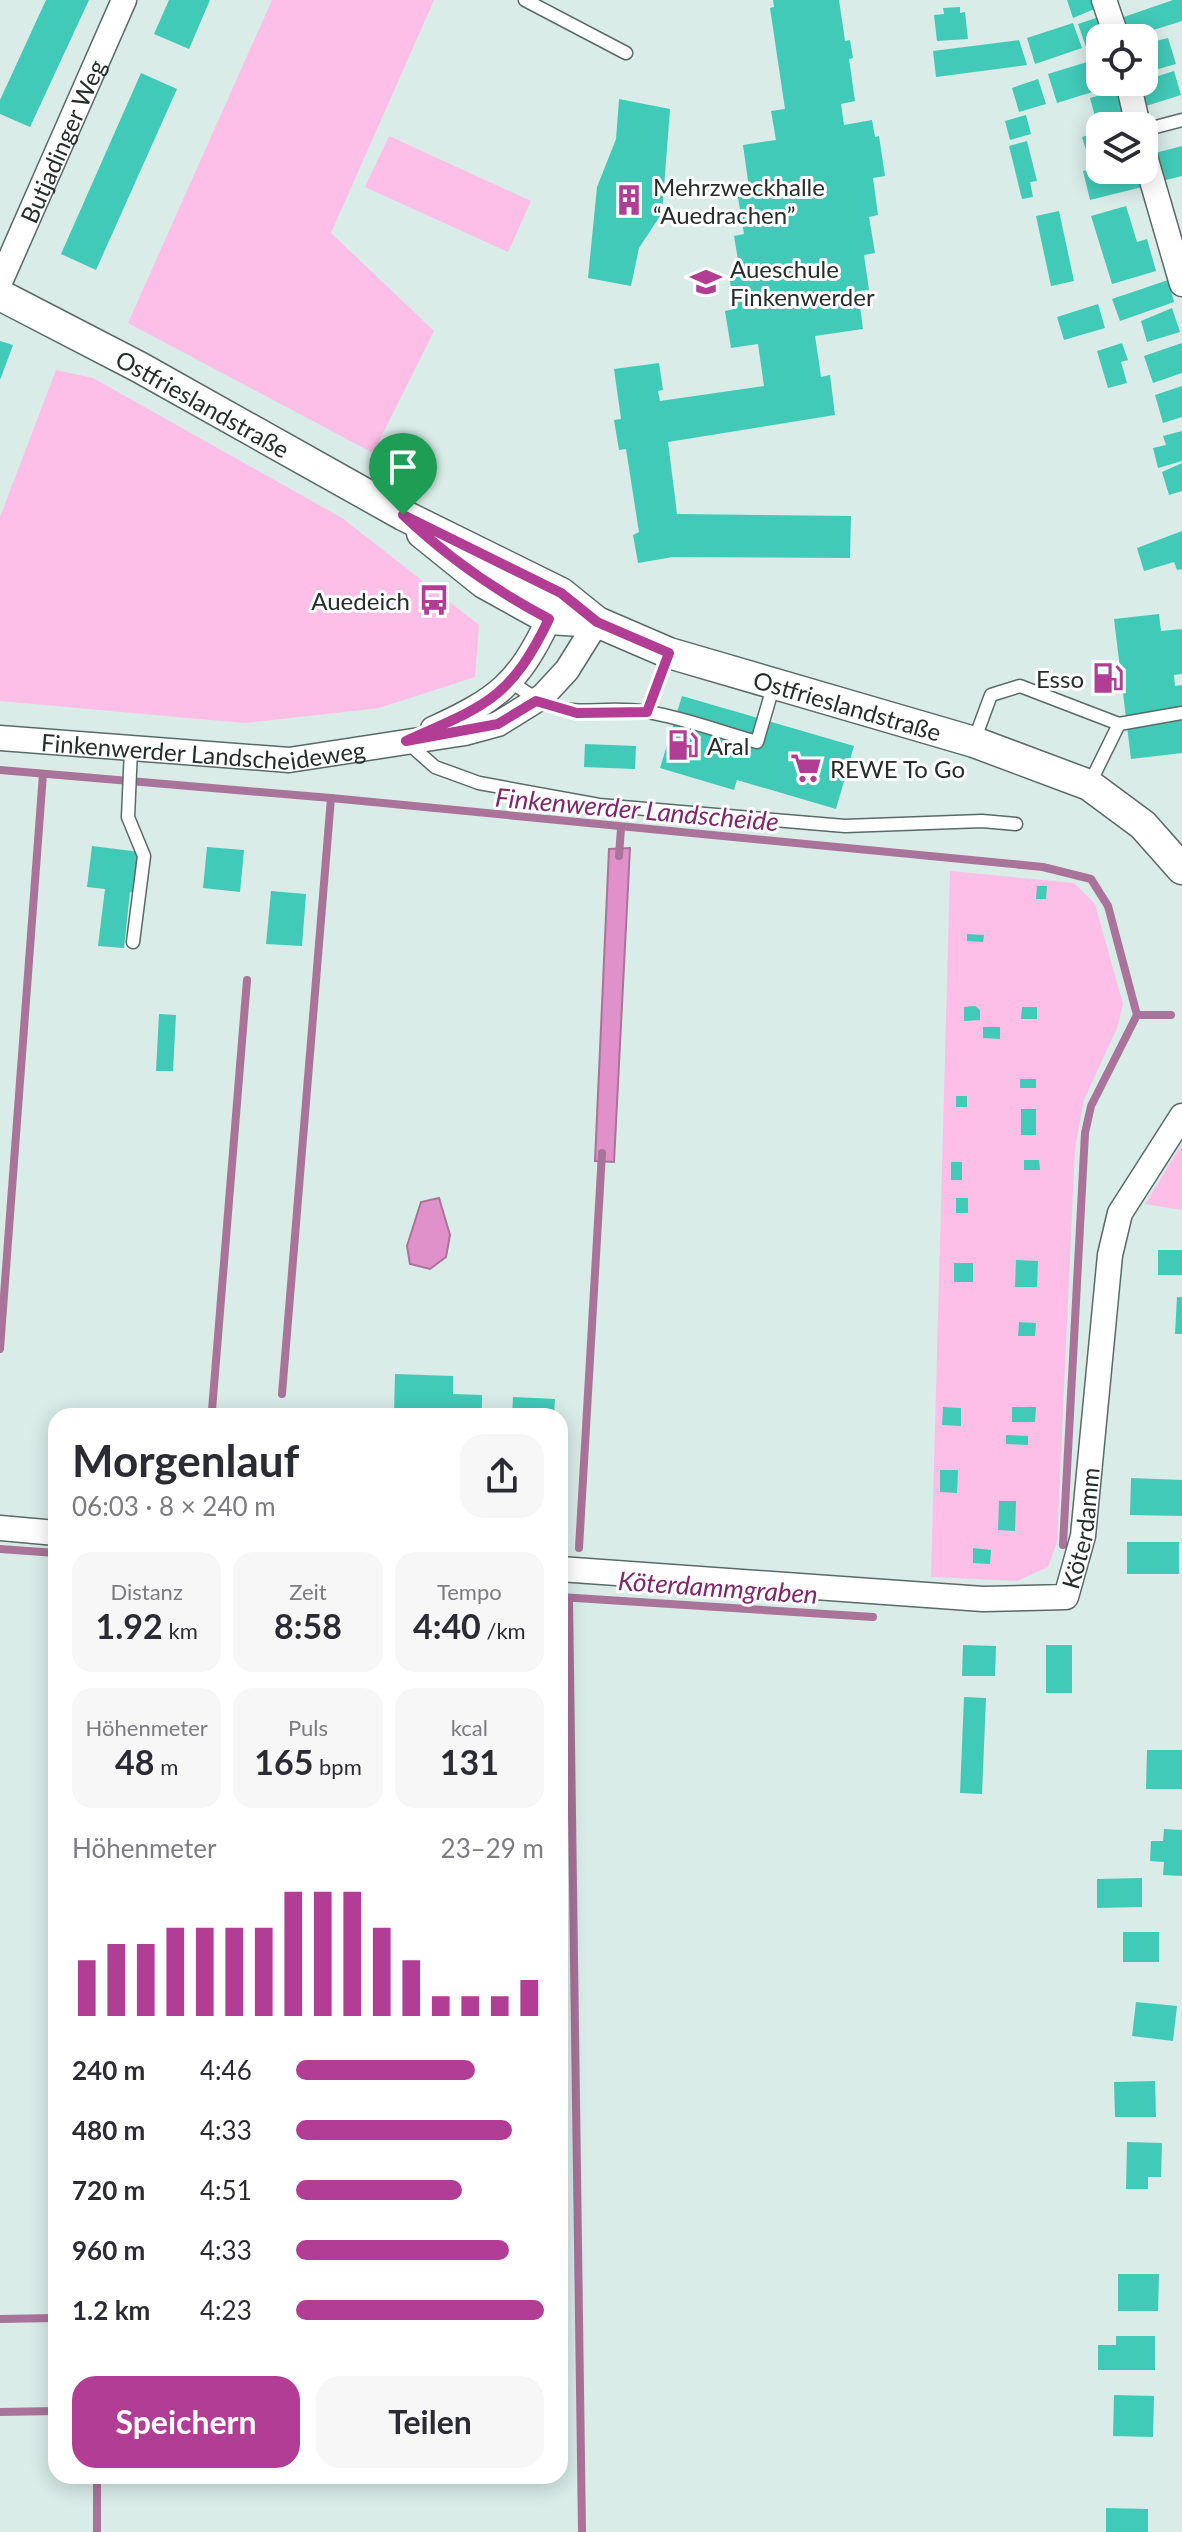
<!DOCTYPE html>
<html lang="de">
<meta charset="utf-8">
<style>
body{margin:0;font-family:Lato,sans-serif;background:#f7f7f7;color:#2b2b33;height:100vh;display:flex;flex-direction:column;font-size:30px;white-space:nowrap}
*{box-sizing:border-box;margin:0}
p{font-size:26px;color:#7c7c81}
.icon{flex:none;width:44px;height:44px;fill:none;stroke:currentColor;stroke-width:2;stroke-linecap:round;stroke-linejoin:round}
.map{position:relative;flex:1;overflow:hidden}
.sheet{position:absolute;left:48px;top:1408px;width:520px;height:1076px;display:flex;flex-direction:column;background:#fff;border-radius:24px;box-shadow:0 4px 20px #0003}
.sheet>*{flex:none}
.tools{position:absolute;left:1086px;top:24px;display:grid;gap:16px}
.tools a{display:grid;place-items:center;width:72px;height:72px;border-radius:16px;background:#fff;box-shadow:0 4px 20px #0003;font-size:40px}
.pin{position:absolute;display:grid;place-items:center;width:68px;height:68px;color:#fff;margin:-82px -34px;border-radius:50% 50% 50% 0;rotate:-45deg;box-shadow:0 0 8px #0007}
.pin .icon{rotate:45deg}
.round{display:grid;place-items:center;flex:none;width:84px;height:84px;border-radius:24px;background:#f7f7f7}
.overview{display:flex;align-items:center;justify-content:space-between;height:136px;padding:0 24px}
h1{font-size:44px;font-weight:700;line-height:60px}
.stats{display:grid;grid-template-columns:repeat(3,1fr);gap:12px;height:136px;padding:8px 24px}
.stats div{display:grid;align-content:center;border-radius:20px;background:#f7f7f7;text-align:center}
.stats b{font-size:34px;font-weight:700}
.stats small{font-size:22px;font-weight:400}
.stats p{font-size:22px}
.chart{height:224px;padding:16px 24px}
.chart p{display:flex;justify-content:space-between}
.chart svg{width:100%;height:144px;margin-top:8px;stroke:#b23d95;stroke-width:6}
.action{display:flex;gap:16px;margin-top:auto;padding:16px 24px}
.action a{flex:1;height:92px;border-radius:24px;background:#b23d95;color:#fff;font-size:32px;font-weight:700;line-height:92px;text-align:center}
.action a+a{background:#f7f7f7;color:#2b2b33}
ul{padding:0 24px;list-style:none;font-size:26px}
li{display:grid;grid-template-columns:128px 96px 1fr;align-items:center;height:60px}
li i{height:20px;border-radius:10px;background:#b23d95}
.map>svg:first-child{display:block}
.green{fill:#fdbee8}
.water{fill:#e191c9;stroke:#a9739a;stroke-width:2}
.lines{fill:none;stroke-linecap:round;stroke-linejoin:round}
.stream{stroke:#a9739a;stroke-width:8}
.building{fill:#42cab8}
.service-casing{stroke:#5a6a67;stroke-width:15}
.minor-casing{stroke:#5a6a67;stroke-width:27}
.tertiary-casing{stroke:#5a6a67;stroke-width:33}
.service{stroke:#fff;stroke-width:12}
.minor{stroke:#fff;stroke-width:24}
.tertiary{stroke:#fff;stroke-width:30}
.route-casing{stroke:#fff;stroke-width:16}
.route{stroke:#b23d95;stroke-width:10}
.labels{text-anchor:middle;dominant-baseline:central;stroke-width:6;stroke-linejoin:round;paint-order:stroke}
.street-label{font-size:24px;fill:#262e2c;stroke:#fff}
.poi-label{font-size:24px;fill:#262e2c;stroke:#fff;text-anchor:start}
.water-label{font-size:26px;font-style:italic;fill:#82266c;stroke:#fff}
</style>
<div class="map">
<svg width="1182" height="2532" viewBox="0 0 1182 2532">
<rect width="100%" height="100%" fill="#d9ece8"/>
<g class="green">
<polygon points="272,0 434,0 331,233 434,331 373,453 128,323"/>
<polygon points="389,136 531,201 508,252 365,187"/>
<polygon points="56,370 93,378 342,518 479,625 475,677 379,708 244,723 0,701 0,517"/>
<polygon points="950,871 1074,883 1095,904 1123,1004 1117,1028 1084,1100 1075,1148 1057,1542 1048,1567 1017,1581 931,1577"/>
<polygon points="1182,1144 1182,1210 1145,1204"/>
</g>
<g class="water">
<polygon points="630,848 614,1162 595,1161 609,849"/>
<polygon points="439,1198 450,1235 446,1257 430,1269 410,1264 407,1246 421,1202"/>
</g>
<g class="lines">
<g class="stream">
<polyline points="0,770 331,798 1043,867 1091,879 1108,906 1137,1015 1171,1015"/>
<polyline points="619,856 621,828"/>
<polyline points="0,1349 43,774"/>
<polyline points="282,1394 331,798"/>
<polyline points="212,1410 247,980"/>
<polyline points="1063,1545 1085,1133 1091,1106 1137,1015"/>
<polyline points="579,1548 602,1153"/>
<polyline points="0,1549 56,1553"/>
<polyline points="560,1597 873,1617"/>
<polyline points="569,1598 582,2532"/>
<polyline points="0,2319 56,2318"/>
<polyline points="0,2412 56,2411"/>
<polyline points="97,2476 97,2532"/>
</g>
</g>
<g class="building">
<polygon points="46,0 89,0 30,127 0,114 0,100"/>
<polygon points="169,0 210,0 189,49 154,34"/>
<polygon points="773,0 839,0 845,41 850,40 853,58 849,59 855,101 841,104 844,125 872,120 875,137 879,136 885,176 873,178 878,215 869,217 875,253 864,255 869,290 858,291 863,329 815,336 821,377 830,375 835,415 668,442 677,514 851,516 850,558 673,557 638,563 633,535 639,532 626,449 619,450 614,420 621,419 614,369 659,363 663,390 658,391 660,401 764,386 758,344 731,348 725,311 734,309 729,274 740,272 734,236 744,234 738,197 750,195 743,145 776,140 771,111 785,109 770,8 774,7"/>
<polygon points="1067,0 1095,0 1097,8 1073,18"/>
<polygon points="1173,0 1182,0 1182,21 1128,38 1121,18"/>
<polygon points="960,7 960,13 965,12 968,39 937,41 934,15 944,14 943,8"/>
<polygon points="1099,17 1106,38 1100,38 1100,49 1088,53 1078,24"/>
<polygon points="1073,23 1082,48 1035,64 1027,38"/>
<polygon points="1168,38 1176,64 1144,73 1144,44"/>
<polygon points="1019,40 1027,65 936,77 933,51"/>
<polygon points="1100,58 1100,82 1115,85 1057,103 1048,74"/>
<polygon points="1174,71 1181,95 1146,106 1139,82"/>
<polygon points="141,73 177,89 96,270 61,254"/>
<polygon points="1038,79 1046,104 1019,112 1012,88"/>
<polygon points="1118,90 1125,116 1097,124 1090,98"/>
<polygon points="619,99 670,109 662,213 639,248 631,286 588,278 597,187 616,139"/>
<polygon points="1026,115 1031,134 1010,140 1005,121"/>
<polygon points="1100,131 1100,164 1091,166 1082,137"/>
<polygon points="1027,141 1037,181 1030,182 1033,197 1022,199 1009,146"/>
<polygon points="1182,146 1182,176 1162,181 1155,153"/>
<polygon points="1100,168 1138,170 1142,187 1090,200 1083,171"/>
<polygon points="1126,206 1137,242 1147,239 1156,271 1112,284 1091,216"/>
<polygon points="1059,211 1074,281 1051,286 1036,216"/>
<polygon points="1168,280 1174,302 1120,321 1112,299"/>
<polygon points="1098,304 1105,328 1064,340 1057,317"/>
<polygon points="1172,308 1180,332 1147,342 1141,321"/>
<polygon points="0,341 13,345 0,380"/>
<polygon points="1122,343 1128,360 1121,362 1127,383 1108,388 1097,351"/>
<polygon points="1182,343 1182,373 1153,383 1144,356"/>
<polygon points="1182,386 1182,417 1163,423 1155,395"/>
<polygon points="1182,431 1182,461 1158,468 1153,448 1166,445 1163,436"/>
<polygon points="1182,463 1182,491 1169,495 1162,472"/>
<polygon points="1182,531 1182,569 1177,570 1174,562 1144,571 1137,548"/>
<polygon points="1159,614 1161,631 1182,629 1182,674 1174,675 1175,686 1182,685 1182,753 1131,759 1114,619"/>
<polygon points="682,696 854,746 836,809 737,780 734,790 660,768"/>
<polygon points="585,744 636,746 635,769 584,767"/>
<polygon points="92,846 140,852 135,893 130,892 124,948 98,946 105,889 87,887"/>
<polygon points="207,847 244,850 240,892 203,888"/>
<polygon points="1037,886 1047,886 1046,899 1036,899"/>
<polygon points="271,891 306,894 302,946 266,944"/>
<polygon points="967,934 984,935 983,942 967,941"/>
<polygon points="975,1006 980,1010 980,1020 964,1021 964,1007"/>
<polygon points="1022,1007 1037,1007 1037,1019 1021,1019"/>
<polygon points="159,1014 176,1015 173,1071 156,1071"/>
<polygon points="983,1027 1000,1027 1000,1039 983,1038"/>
<rect x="1020" y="1079" width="16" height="9"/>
<rect x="956" y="1096" width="11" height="11"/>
<rect x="1021" y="1109" width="15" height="26"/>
<polygon points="1024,1160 1039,1160 1040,1170 1024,1170"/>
<rect x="951" y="1162" width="11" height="18"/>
<rect x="956" y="1198" width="12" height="15"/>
<rect x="1158" y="1250" width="24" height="25"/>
<polygon points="1016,1260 1038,1261 1037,1287 1015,1287"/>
<rect x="954" y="1263" width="19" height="19"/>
<polygon points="1177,1297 1182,1297 1182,1334 1175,1334"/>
<polygon points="1019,1322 1036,1323 1035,1336 1018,1336"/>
<polygon points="395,1374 453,1376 453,1394 482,1395 482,1416 394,1413"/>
<polygon points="513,1397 555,1399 554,1416 512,1416"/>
<polygon points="943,1407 961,1408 961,1426 942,1425"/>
<polygon points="1012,1407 1036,1407 1035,1422 1012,1422"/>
<polygon points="1006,1435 1028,1436 1028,1445 1006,1444"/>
<polygon points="940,1470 958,1470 957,1493 940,1492"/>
<polygon points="1131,1478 1182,1480 1182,1516 1130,1515"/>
<polygon points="999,1501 1016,1501 1015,1531 998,1530"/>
<rect x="1127" y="1542" width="52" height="32"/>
<polygon points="973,1548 991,1550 990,1564 973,1563"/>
<polygon points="963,1645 996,1646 995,1676 962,1676"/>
<rect x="1046" y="1645" width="26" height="48"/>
<polygon points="964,1697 986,1698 982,1794 960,1793"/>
<polygon points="1147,1750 1182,1750 1182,1789 1146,1789"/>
<polygon points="1164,1829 1182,1830 1182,1876 1163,1875 1164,1862 1150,1861 1151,1841 1163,1841"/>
<polygon points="1142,1878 1142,1907 1097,1908 1097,1879"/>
<rect x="1123" y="1932" width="36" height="30"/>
<polygon points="1136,2002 1177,2006 1173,2041 1132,2036"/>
<polygon points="1155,2081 1156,2117 1115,2117 1114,2082"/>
<polygon points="1127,2142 1162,2143 1161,2177 1148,2177 1148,2189 1126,2189"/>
<polygon points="1118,2274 1159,2274 1158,2311 1118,2311"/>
<polygon points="1116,2336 1155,2336 1155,2370 1098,2370 1098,2345 1116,2345"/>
<polygon points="1114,2395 1154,2396 1153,2437 1113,2436"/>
<polygon points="1106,2508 1148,2509 1148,2532 1106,2532"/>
</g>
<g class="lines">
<defs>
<g id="service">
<polyline points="525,0 626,53"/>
<polyline points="1144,130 1182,120"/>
<path d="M 512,682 C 569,727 586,703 648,712 C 684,718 721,732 757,742 L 774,684"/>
<polyline points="647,712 669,653"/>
<polyline points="974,741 991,695 1020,686 1119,724 1182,713"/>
<polyline points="408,743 435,767 479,783 599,805 845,826 982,821 1016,824"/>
<polyline points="131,749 128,817 144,856 133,942"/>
<polyline points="1089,785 1119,724"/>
</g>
<g id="minor">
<polyline points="1104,0 1117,38"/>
<polyline points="1128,82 1138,126"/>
<polyline points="1144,153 1182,284"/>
<path id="s1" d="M 0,282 L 124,0"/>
<path d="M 433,729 C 498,699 518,684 549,619"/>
<path id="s2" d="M 0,738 L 289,760 L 465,733 L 498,724 L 543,696 L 567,670 L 597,622"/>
<polyline points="0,1528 56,1533"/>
<path id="s3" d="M 560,1569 L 983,1599 L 1066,1597 L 1083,1536 L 1110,1255 L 1120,1213 L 1182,1116"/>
</g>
<g id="tertiary">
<path id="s4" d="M 0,295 L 139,367 L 403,515 L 561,593 L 597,622 L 669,653 L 974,742 L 1089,785 L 1143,825 L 1182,869"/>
<polyline points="422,533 484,583 549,619 597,622"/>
</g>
</defs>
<use href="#service" class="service-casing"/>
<use href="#minor" class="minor-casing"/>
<use href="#tertiary" class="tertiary-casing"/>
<use href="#service" class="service"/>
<use href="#minor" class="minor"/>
<use href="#tertiary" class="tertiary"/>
</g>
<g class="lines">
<defs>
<path id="route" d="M 403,515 L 561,593 L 597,622 L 669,653 L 647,712 L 577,713 L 536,701 L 498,724 L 406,741 C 484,706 510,700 549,619 C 494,590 448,558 403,515 Z"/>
</defs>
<use href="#route" class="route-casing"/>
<use href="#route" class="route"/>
</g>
<defs>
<symbol id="building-bare" viewBox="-9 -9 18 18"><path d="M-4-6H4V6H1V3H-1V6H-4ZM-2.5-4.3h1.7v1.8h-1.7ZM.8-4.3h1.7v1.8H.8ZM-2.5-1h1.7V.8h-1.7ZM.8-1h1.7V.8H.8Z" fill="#b23d95" stroke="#fff" stroke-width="2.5" paint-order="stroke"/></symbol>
<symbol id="school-bare" viewBox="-9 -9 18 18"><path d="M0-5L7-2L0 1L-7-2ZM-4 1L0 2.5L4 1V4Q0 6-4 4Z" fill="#b23d95" stroke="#fff" stroke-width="2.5" paint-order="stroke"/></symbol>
<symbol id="bus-bare" viewBox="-9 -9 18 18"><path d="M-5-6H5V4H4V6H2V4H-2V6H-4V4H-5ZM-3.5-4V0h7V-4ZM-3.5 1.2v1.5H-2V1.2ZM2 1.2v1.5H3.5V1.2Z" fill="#b23d95" stroke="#fff" stroke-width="2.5" paint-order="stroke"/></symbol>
<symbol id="fuel-bare" viewBox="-9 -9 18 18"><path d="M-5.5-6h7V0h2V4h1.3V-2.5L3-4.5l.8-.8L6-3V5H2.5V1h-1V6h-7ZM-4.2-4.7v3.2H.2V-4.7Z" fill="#b23d95" stroke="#fff" stroke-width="2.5" paint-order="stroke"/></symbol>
<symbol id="supermarket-bare" viewBox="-9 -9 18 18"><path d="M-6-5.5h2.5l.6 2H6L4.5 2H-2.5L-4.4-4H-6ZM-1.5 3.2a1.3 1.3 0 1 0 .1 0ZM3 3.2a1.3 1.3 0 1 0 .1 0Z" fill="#b23d95" stroke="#fff" stroke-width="2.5" paint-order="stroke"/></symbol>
</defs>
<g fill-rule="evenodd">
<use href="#building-bare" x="607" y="178" width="44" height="44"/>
<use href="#school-bare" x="684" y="260" width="44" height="44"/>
<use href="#bus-bare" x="412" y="578" width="44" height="44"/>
<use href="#fuel-bare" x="1086" y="656" width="44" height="44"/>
<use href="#fuel-bare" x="661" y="723" width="44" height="44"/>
<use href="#supermarket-bare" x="784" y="746" width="44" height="44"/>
</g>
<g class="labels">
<g class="street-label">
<text stroke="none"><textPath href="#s1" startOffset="154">Butjadinger Weg</textPath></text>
<text stroke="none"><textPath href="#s4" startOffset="230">Ostfrieslandstraße</textPath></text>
<text stroke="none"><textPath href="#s4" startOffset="946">Ostfrieslandstraße</textPath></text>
<text stroke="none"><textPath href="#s2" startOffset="204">Finkenwerder Landscheideweg</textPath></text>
<text stroke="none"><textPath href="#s3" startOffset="578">Köterdamm</textPath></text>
</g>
<g class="poi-label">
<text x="653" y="186">Mehrzweckhalle<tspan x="653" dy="28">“Auedrachen”</tspan></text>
<text x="730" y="268">Aueschule<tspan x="730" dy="28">Finkenwerder</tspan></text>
<text x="410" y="600" text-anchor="end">Auedeich</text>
<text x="1084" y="678" text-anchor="end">Esso</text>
<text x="707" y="745">Aral</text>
<text x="830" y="768">REWE To Go</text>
</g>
<g class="water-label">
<text transform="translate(637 809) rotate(5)">Finkenwerder Landscheide</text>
<text transform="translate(718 1587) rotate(4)">Köterdammgraben</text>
</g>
</g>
</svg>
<div class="tools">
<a><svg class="icon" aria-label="locate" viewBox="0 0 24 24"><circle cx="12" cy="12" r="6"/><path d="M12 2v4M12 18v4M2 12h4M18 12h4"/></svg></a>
<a><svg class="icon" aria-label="layers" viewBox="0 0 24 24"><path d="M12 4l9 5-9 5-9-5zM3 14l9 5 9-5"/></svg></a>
</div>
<div class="pin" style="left:403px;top:515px;background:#1e9e55"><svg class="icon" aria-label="arrive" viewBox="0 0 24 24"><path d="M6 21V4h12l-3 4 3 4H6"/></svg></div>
<section class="sheet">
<div class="overview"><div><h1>Morgenlauf</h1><p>06:03 · 8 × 240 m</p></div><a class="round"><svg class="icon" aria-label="share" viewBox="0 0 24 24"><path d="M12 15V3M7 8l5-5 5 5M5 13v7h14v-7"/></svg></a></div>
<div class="stats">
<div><p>Distanz</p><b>1.92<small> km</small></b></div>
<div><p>Zeit</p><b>8:58</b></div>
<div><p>Tempo</p><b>4:40<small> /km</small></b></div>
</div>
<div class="stats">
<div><p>Höhenmeter</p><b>48<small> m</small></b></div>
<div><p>Puls</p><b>165<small> bpm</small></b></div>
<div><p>kcal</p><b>131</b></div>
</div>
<div class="chart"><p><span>Höhenmeter</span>23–29 m</p>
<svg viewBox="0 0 160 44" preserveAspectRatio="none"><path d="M5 44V27M15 44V22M25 44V22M35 44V17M45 44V17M55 44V17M65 44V17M75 44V6M85 44V6M95 44V6M105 44V17M115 44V27M125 44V38M135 44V38M145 44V38M155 44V33"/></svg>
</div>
<ul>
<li><b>240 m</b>4:46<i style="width:72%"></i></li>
<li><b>480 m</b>4:33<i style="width:87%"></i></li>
<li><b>720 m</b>4:51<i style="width:67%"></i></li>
<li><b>960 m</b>4:33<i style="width:86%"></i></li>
<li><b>1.2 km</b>4:23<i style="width:100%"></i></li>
</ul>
<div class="action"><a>Speichern</a><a>Teilen</a></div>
</section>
</div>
